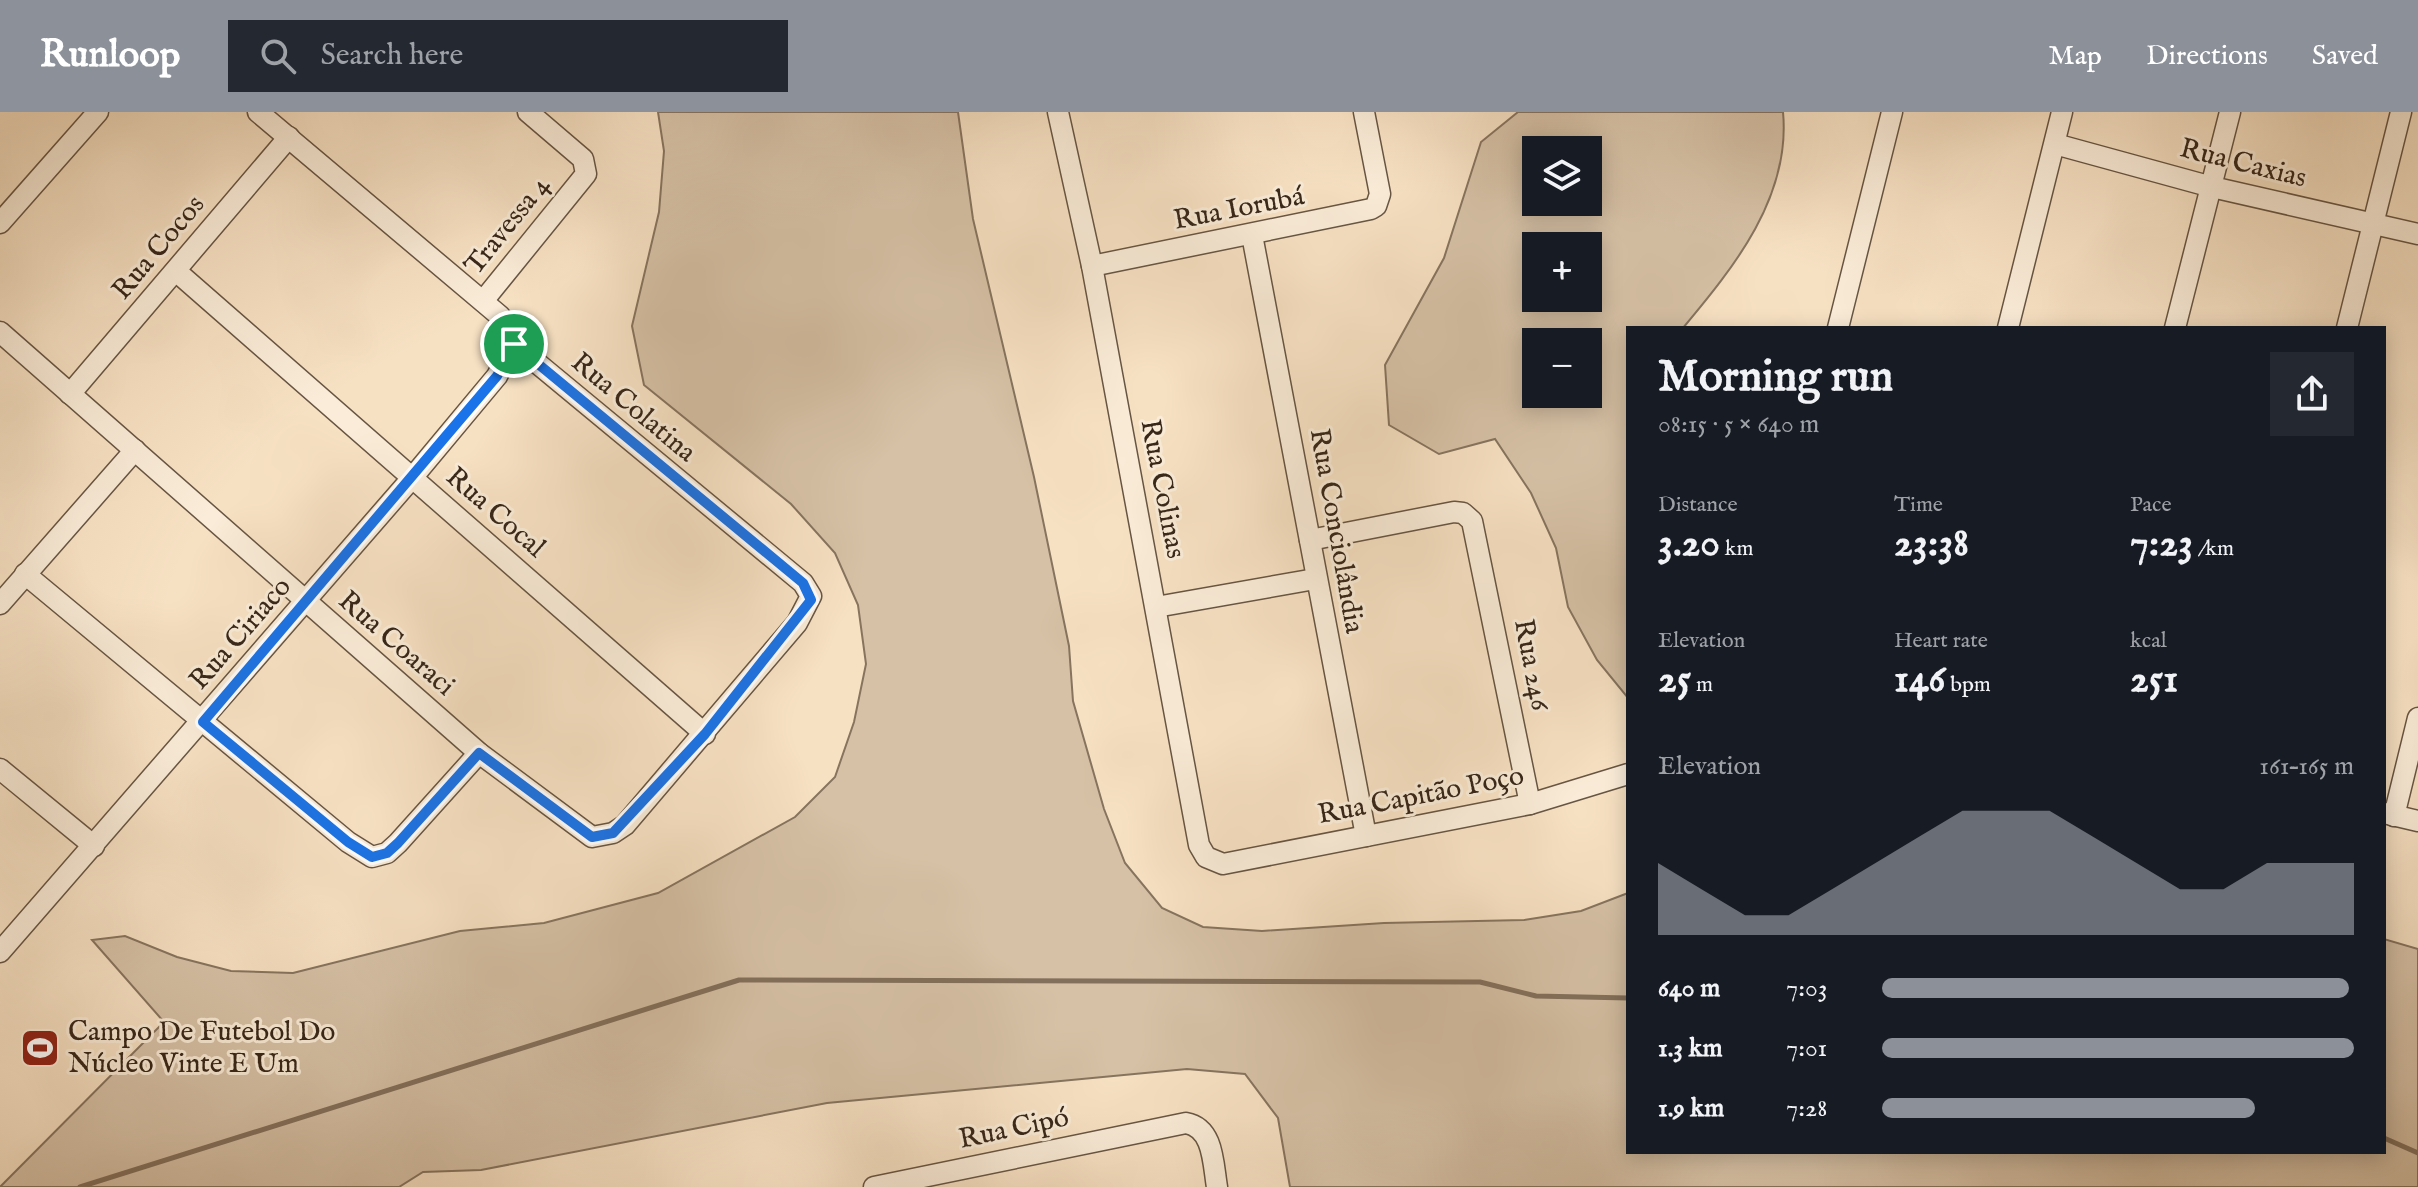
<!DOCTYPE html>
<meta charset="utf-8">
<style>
body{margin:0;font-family:"IM FELL English",serif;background:#242831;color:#f1f3f6;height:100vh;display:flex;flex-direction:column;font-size:30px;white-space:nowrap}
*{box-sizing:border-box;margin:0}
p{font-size:26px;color:#9ea1a6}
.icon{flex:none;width:44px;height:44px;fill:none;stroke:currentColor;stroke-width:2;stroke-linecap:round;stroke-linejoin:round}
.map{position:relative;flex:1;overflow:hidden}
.details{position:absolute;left:1626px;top:214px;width:760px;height:828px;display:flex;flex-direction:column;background:#171b24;border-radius:0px;box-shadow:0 4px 20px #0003}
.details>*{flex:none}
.controls{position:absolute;left:1522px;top:24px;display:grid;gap:16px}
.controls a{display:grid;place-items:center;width:80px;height:80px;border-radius:0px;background:#171b24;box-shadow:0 4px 20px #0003;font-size:40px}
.pin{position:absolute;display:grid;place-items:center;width:68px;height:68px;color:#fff;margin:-34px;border:4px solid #fff;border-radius:50%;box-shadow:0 2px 8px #0007}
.round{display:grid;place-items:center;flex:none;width:84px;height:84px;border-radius:0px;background:#242831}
.headline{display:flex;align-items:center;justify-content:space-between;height:136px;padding:0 32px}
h1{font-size:44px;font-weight:700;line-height:60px}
.metrics{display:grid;grid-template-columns:repeat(3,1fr);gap:12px;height:136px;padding:8px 32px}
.metrics div{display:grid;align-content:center}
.metrics b{font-size:40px;font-weight:700}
.metrics small{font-size:22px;font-weight:400}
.metrics p{font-size:22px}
.chart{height:224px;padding:16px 32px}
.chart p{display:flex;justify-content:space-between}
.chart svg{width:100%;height:144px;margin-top:8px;fill:#8c9099;opacity:.7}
ul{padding:0 32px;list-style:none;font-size:26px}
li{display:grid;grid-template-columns:128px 96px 1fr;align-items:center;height:60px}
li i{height:20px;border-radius:10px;background:#8c9099}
header{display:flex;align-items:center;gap:48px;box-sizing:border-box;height:112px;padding:0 40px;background:#8c9099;color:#fff}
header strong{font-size:38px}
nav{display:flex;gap:44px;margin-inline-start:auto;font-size:28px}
.search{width:560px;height:72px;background:#242831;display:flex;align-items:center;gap:20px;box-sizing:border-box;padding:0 28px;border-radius:0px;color:#9ea1a6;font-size:30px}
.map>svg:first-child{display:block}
.green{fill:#d6c1a6;stroke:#86745f;stroke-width:2;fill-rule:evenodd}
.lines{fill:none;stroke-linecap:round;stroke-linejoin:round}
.stream{stroke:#83705c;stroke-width:5}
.street-casing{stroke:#675543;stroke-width:23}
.street{stroke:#faecd8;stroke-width:20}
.route-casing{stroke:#fff;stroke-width:16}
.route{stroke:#1a73e8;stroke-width:10}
.labels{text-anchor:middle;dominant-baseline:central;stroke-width:6;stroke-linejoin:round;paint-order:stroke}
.street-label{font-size:28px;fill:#372618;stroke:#faecd8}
.poi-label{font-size:28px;fill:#372618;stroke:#faecd8;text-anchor:start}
</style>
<header>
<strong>Runloop</strong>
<div class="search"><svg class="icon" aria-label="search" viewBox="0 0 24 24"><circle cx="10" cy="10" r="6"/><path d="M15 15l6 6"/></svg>Search here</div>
<nav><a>Map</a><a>Directions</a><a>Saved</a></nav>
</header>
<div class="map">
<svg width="2418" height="1075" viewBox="0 0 2418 1075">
<rect width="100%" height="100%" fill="#f7e1c3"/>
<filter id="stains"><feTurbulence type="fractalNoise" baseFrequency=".0025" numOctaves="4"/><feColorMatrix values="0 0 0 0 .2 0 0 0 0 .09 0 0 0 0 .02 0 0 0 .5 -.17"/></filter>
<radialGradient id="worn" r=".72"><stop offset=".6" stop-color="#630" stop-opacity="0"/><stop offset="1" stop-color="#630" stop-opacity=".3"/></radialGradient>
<g class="green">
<polygon points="658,0 958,0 973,107 1034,365 1069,534 1073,589 1104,697 1125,751 1162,796 1203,815 1262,819 1384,811 1524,808 1581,799 1628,781 1628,1040 2384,1040 2384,827 2418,837 2418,1075 1290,1075 1278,1006 1245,962 1187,957 827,991 481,1058 423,1060 399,1075 0,1075 164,910 92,828 125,824 177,845 231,859 293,861 460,819 544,811 658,781 795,705 835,665 854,610 866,552 858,493 835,441 791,392 644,273 632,214 659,100 664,39"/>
<path d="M 1518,0 L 1783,0 C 1791,85 1734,155 1683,216 L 1628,216 L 1628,586 L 1597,548 L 1568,495 L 1556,436 L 1531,381 L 1495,327 L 1439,342 L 1389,313 L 1385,253 L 1444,146 L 1481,30 ZM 1536,38 L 1588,38 L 1588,90 L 1536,90 ZM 1536,134 L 1588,134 L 1588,186 L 1536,186 ZM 1536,230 L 1588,230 L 1588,282 L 1536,282 Z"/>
</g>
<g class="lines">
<g class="stream">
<polyline points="2384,1026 2418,1041"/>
<polyline points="80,1075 739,868 1480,870 1536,884 1628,886"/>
</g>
<defs>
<g id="street">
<polyline points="1058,0 1092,154 1199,733 1206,745 1223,752 1530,692 1628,662"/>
<polyline points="2055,32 2212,75 2418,122"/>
<polyline points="0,111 98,0"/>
<polyline points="1252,123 1366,724"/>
<polyline points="1092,154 1371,97 1376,94 1380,82 1364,0"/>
<polyline points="177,160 705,622"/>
<polyline points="483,189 586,62 583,47 528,0"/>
<polyline points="1838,216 1892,0"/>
<polyline points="2008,216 2062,0"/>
<polyline points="2175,216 2230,0"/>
<polyline points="2347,216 2401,0"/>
<polyline points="0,220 479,641 592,725 613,721 625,713 797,511 811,484 803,471 514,232 500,204 258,0"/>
<polyline points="70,282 289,25"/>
<polyline points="1310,428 1454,400 1463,401 1472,409 1530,692"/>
<polyline points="25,462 348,730 372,745 387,741 398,731 479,641"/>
<polyline points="0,492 135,338"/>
<polyline points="1156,495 1315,467"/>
<polyline points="0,657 94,734"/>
<polyline points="2384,701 2418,709"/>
<polyline points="2394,704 2418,606"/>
<polyline points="0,840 412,366 497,264 514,232"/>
<path d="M 874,1075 L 1186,1011 C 1214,1016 1213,1052 1217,1075"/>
</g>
</defs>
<use href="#street" class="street-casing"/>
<use href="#street" class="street"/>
</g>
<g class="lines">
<defs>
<polygon id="route" points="514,232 803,471 811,488 705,622 613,721 592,725 479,641 398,731 387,741 372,745 348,730 203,610 497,264"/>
</defs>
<use href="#route" class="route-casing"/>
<use href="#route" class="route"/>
</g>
<defs>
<symbol id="stadium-square" viewBox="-11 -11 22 22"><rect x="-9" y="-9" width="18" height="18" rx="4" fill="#8f2418" stroke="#faecd8"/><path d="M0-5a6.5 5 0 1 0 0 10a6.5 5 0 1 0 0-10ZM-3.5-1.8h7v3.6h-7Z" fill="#fff"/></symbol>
</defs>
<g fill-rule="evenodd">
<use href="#stadium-square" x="18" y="914" width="44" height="44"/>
</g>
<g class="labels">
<g class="street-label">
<text transform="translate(2243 52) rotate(14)">Rua Caxias</text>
<text transform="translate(1239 97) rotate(-11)">Rua Iorubá</text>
<text transform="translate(508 114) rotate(-51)">Travessa 4</text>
<text transform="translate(159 136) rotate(-50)">Rua Cocos</text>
<text transform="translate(633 296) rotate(40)">Rua Colatina</text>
<text transform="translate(1162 377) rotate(79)">Rua Colinas</text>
<text transform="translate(495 401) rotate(41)">Rua Cocal</text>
<text transform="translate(1336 419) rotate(80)">Rua Conciolândia</text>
<text transform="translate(241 522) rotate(-49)">Rua Ciriaco</text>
<text transform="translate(396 532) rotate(41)">Rua Coaraci</text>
<text transform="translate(1531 553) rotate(79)">Rua 246</text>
<text transform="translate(1421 684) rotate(-11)">Rua Capitão Poço</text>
<text transform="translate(1014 1017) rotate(-12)">Rua Cipó</text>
</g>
<g class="poi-label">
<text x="68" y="920">Campo De Futebol Do<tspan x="68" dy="32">Núcleo Vinte E Um</tspan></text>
</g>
</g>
<rect width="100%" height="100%" filter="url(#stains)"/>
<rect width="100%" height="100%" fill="url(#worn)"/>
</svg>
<div class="controls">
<a><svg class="icon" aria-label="layers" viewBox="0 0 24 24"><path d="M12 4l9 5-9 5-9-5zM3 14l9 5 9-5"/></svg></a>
<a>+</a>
<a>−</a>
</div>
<div class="pin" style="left:514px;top:232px;background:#1e9e55"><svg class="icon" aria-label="arrive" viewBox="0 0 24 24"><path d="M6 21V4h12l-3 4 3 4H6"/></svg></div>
<section class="details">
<div class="headline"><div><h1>Morning run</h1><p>08:15 · 5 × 640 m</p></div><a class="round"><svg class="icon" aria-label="share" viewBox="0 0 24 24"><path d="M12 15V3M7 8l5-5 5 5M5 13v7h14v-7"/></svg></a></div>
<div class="metrics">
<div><p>Distance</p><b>3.20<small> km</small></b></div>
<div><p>Time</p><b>23:38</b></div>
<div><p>Pace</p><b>7:23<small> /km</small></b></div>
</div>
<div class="metrics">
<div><p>Elevation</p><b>25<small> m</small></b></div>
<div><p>Heart rate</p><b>146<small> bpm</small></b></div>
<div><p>kcal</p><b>251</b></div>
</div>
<div class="chart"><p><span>Elevation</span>161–165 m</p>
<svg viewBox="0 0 160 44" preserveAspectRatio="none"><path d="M0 44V22L10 30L20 38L30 38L40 30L50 22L60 14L70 6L80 6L90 6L100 14L110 22L120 30L130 30L140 22L150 22L160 22V44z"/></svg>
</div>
<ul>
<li><b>640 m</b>7:03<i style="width:99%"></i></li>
<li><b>1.3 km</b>7:01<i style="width:100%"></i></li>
<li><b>1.9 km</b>7:28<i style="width:79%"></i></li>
</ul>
</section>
</div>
